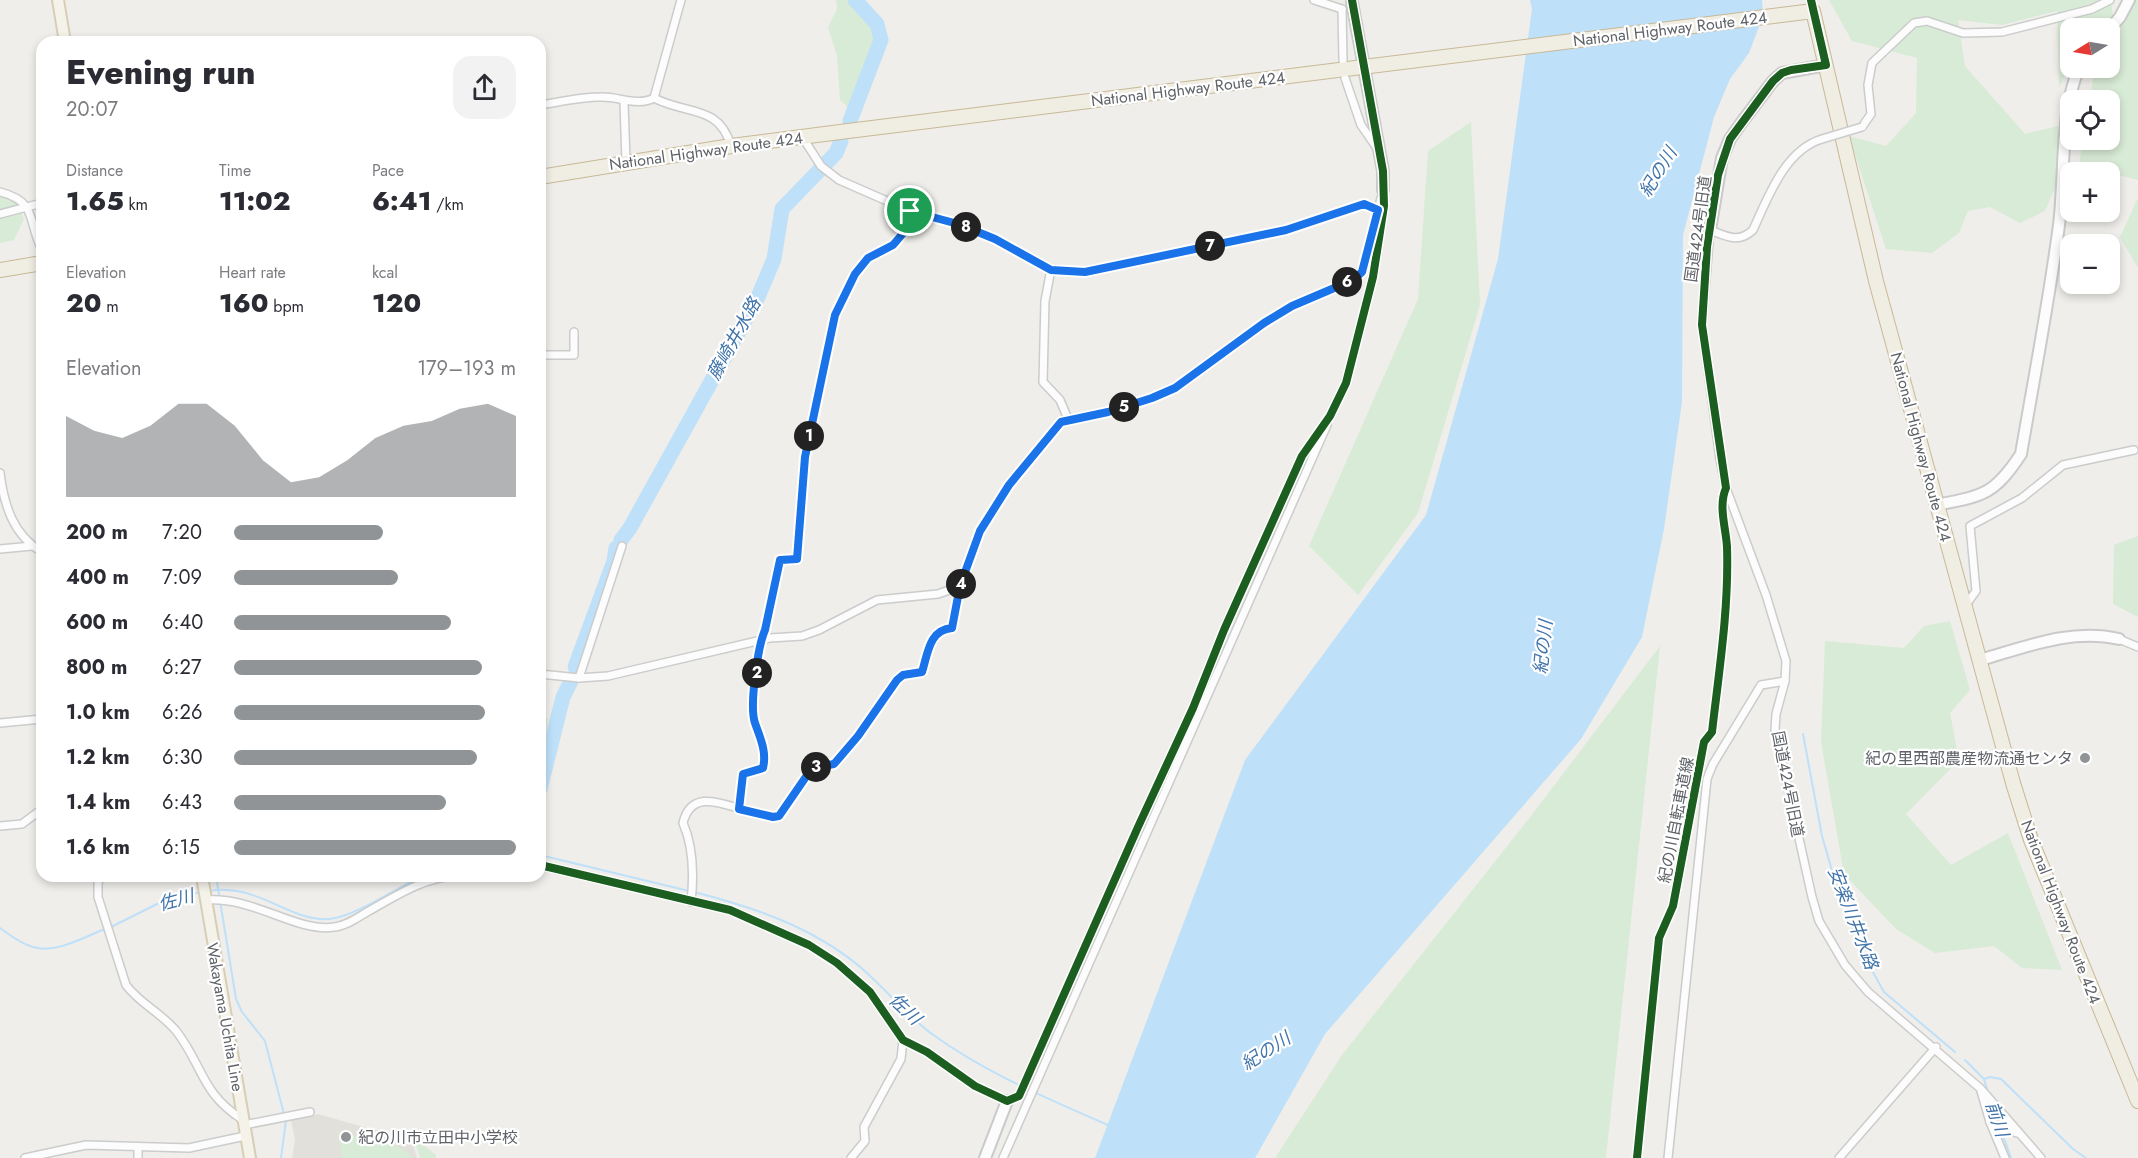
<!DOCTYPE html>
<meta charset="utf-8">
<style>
body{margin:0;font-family:Jost,"Noto Sans JP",sans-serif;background:#f2f2f3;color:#2b2b33;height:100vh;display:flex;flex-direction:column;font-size:22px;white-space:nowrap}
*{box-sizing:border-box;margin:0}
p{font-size:20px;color:#7c7c81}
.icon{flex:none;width:33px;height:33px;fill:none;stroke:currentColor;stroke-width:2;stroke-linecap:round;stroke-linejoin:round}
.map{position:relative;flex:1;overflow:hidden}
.side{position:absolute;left:36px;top:36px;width:510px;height:846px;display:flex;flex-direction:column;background:#fff;border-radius:18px;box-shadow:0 3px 9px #0003}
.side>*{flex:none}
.needle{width:39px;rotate:259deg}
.buttons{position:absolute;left:2060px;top:18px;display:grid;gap:12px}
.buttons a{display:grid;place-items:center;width:60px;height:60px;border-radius:12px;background:#fff;box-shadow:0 3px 9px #0003;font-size:30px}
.pin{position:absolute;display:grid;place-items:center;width:51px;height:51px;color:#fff;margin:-26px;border:3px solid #fff;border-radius:50%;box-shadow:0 2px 6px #0007}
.km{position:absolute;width:30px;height:30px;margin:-15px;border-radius:50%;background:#222;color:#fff;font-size:16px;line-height:30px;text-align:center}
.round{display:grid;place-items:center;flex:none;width:63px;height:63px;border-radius:18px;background:#f2f2f3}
.headline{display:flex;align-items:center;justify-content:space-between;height:102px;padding:0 30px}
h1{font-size:33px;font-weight:800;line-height:45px}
.figures{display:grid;grid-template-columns:repeat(3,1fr);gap:9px;height:102px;padding:6px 30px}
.figures div{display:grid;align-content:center}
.figures b{font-size:26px;font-weight:800}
.figures small{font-size:16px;font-weight:400}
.figures p{font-size:16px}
.chart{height:168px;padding:12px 30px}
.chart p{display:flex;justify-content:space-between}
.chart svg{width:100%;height:108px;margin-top:6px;fill:#919496;opacity:.7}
ul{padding:0 30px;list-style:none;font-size:20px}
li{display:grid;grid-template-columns:96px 72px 1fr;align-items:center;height:45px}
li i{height:15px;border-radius:8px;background:#919496}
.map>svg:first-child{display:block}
.education{fill:#e2e0da}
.green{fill:#d8ebd6}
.water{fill:#bfe0f9}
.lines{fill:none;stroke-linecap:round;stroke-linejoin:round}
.stream{stroke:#bfe0f9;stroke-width:2}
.river{stroke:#bfe0f9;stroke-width:15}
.street-casing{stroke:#cbcccc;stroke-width:10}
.secondary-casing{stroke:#cacacb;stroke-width:14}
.primary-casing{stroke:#d7ceb8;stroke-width:14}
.highway-casing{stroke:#c8b996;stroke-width:16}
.street{stroke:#fdfcfc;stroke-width:7}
.secondary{stroke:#fdfcfc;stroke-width:10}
.primary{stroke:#f4f2e9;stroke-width:10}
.highway{stroke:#f0ede3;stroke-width:14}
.street-bridge-casing{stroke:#cbcccc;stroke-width:10;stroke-linecap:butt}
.street-bridge{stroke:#fdfcfc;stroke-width:7}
.cycleway-casing{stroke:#fff;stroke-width:11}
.cycleway{stroke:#1b5e20;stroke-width:8}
.route-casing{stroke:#fff;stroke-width:12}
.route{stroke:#1a73e8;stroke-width:8}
.poi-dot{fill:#919496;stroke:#fff;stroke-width:2}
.labels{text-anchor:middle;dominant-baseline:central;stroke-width:4.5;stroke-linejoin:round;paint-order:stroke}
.street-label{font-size:16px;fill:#5f6368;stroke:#fff}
.poi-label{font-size:16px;fill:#5f6368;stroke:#fff;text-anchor:end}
.water-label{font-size:18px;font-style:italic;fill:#4174aa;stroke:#fff}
</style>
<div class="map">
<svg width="2138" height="1158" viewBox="0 0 2138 1158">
<rect width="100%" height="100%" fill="#efeeea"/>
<polygon class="education" points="318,1114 392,1135 413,1145 417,1158 292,1158 295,1139 291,1120"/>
<g class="green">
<path d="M 836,0 L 848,0 C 862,14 876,25 875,47 L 850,109 L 840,100 L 837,56 L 828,27 L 837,9 Z"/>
<polygon points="1829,0 2111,0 2113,16 2100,28 2070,28 2070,63 2059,88 2057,11 2002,25 1958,20 1965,66 2025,134 2058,126 2058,181 2045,211 2020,223 1990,207 1968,211 1959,233 1932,253 1886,249 1849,136 1886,146 1916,113 1917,58 1852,41"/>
<polygon points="2136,0 2138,0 2138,180 2079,165 2083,140 2109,140 2109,100 2090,100 2093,78 2099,68 2109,68 2109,49"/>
<polygon points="1471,122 1480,305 1418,513 1358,595 1309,546 1418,299 1428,151"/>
<polygon points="0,198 17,203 24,219 14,240 0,243"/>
<polygon points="2138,198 2138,268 2120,237"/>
<polygon points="2138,536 2138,617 2113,604 2114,545"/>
<polygon points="1950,621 1970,690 1950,713 1959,760 1906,814 1951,865 2008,833 2062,970 2022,968 1994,946 1935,953 1896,929 1844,874 1821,742 1825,641 1904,648 1924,626"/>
<polygon points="1660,646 1606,1158 1275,1158 1342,1055 1534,812"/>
<polygon points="540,716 548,719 540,773"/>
<polygon points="338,1133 394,1144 411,1155 411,1158 342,1158"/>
<polygon points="412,1136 436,1155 436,1158 420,1158 416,1145 400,1137"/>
</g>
<polygon class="water" points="1530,0 1762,0 1763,16 1749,53 1730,79 1714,117 1683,235 1682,402 1664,529 1642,637 1581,739 1325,1034 1255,1158 1095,1158 1245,760 1426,515 1498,259 1532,9"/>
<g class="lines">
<g class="stream">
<polyline points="1803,734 1822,836 1835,881 1864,956 1884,992 1955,1052"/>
<polyline points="540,855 689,891"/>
<polyline points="216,876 236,999 242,1012 265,1041 284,1114"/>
<path d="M 209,891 C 257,882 289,922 329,919 C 352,918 399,887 421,876"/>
<path d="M 694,892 C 753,907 812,927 859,966 C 884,987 906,1015 932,1034 C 987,1074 1049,1099 1110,1126"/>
<polyline points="111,927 157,904 200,892"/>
<path d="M 0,928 C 10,935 21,944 33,947 C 56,954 84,937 105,929"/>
<polyline points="1965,1060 1984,1079 1988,1093"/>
<polyline points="1984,1079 1990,1077 2001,1079 2073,1149 2086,1158"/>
<polyline points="1993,1107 1999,1124"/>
<polyline points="2001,1130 2011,1158"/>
<polyline points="281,1158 286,1120"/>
</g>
<g class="river">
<polyline points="850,121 881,40 877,24 855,0"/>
<polyline points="621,540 630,528 758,297 774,259 782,209 836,153 841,141"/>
<polyline points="575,667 614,561 616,548"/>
<polyline points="540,789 563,697 571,681"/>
</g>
<defs>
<g id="street">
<polyline points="1314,0 1342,9"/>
<polyline points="1342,9 1343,61"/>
<polyline points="1345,78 1361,125 1379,151"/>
<polyline points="654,98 681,0"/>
<polyline points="624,102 626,162"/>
<path d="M 540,105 C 560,102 580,97 600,97 C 619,96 637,107 654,98 C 686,115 719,104 731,146"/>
<polyline points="1862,127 1871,114 1868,85 1872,63 1914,23 1927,21 1963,33 2002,32 2092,9 2110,0"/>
<polyline points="803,138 821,166 839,180 910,211 958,223 995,239 1051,269 1085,272 1286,230 1364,204 1378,210"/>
<path d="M 1822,139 C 1785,150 1768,197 1753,230 C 1738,244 1726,236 1710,230 L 1702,325 L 1720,459 L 1726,488 L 1766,595 L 1786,661 L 1785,681 L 1776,714 L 1775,730 L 1812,897 L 1819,921 L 1845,965 L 1868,992 L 1981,1089 L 2041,1158"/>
<path d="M 0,192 C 38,202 27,220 42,250"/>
<polyline points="0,214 42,203"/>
<polyline points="1051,269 1045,301 1043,382 1060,400 1068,419"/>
<polyline points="540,355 574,355 574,332"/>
<path d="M 0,473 C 4,505 13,535 42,552"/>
<polyline points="0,549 32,546"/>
<polyline points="1965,606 1976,591 1970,526 2022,498 2063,465 2134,450"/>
<polyline points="2119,639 2138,647"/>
<polyline points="540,674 579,678 608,676 770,638 802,636 819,630 877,600 938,594 960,586"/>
<polyline points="579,678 622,546"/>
<polyline points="0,723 42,719"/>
<path d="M 739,809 L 743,774 L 763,768 C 767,751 760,738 755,723 C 749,706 758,646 765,630 L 780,560 L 797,559 L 805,457 L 835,315 L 855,274 L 868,258 L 893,245 L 905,231 L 910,211"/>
<polyline points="0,826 22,824 42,809"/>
<polyline points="540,865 730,910 809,945 837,963 870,992 903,1040 927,1052 975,1086 1007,1101 1019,1096 1138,827 1193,708 1224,630 1302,456 1330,416 1346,383 1373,277 1384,206 1383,190"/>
<path d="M 102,876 L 98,882 L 98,897 L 126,985 C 140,1004 163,1014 177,1032 C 204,1068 201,1093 243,1120"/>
<path d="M 206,900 C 253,896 297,933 334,927 C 346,926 357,918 367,912 C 394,897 424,877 455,876"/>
<path d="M 691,902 C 694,875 694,848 683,823 C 691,790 720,803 741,809 C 751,813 763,814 773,817 L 779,816 L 812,768 L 834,764 L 858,737 L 897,680 L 903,675 L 922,673 C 928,653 929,630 952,628 L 960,586 L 980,531 L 1009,485 L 1061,422 L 1109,412 L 1152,398 L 1175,388 L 1264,323 L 1292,306 L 1353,280 L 1363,271 L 1367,260 L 1381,198"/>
<polyline points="1981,1091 1990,1122 2017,1133"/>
<polyline points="1990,1122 2005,1158"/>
<polyline points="244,1125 310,1112"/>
<polyline points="25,1158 86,1145 189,1148 245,1136"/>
<polyline points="138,1158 138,1147"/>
<polyline points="851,1158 865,1141 864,1127 901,1059 903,1040"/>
<polyline points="1003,1158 1327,425"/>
<polyline points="1668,1158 1707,779 1713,764 1761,685 1785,681"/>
<polyline points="1839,1158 1936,1047"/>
</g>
<g id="secondary">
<polyline points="1352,2 1383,171 1383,190"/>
<polyline points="2109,30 2120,17 2129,0"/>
<polyline points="1710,230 1722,158 1730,139 1742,122 1773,81 1782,73 1826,65"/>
<path d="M 1936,505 C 1983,496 1994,495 2021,454 C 2034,378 2049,301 2059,225 C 2065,176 2060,111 2079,68"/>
<path d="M 1980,660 C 2026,647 2071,628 2119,639"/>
<polyline points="985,1158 1007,1101"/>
</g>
<g id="primary">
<polyline points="58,0 65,42"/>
<polyline points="202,876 250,1158"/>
</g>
<g id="highway">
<polyline points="540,177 731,146 848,131 1813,11 1876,281 2013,783 2031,840 2138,1101"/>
<polyline points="0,270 42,263"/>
</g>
</defs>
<use href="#street" class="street-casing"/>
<use href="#secondary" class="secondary-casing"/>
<use href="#primary" class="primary-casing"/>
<use href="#highway" class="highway-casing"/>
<use href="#street" class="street"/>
<use href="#secondary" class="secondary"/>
<use href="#primary" class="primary"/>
<use href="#highway" class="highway"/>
<defs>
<polyline id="street-bridge" points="1822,139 1862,127"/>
</defs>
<use href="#street-bridge" class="street-bridge-casing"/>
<use href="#street-bridge" class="street-bridge"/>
<defs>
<g id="cycleway">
<polyline points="540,865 730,910 809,945 837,963 870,992 903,1040 927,1052 975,1086 1007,1101 1019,1096 1138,827 1193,708 1224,630 1302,456 1330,416 1346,383 1373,277 1384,206 1383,171 1352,0"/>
<path d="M 1637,1158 L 1659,938 L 1673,906 L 1704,742 L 1712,732 C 1719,671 1729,609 1727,547 C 1726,528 1718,506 1726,488 L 1702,325 L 1707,247 L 1718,175 L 1730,139 L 1773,81 L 1782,73 L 1791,70 L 1826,65 L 1811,0"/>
</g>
</defs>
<use href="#cycleway" class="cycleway-casing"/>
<use href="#cycleway" class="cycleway"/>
</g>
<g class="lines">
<defs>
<path id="route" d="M 1364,204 L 1378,210 L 1362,272 L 1353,280 L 1292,306 L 1264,323 L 1175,388 L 1152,398 L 1108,412 L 1061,422 L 1009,485 L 980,531 L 960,586 L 952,628 C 929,630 928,653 922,672 L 903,675 L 897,680 L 858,736 L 834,764 L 812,768 L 779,816 L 773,817 L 739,809 L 743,774 L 763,768 C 767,751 760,738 755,723 C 749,706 758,646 765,630 L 780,560 L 797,559 L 805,457 L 835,315 L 855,274 L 868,258 L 893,245 L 905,231 L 910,211 L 958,224 L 995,239 L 1051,270 L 1085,272 L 1286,230 Z"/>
</defs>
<use href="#route" class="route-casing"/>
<use href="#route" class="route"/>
</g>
<g class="poi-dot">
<circle cx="2085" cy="758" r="6"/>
<circle cx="346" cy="1137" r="6"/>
</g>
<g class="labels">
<g class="street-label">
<text transform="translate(1670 29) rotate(-7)">National Highway Route 424</text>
<text transform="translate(1188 89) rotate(-7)">National Highway Route 424</text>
<text transform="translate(706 151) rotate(-8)">National Highway Route 424</text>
<text transform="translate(1698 229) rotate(-82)">国道424号旧道</text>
<text transform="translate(1921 447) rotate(75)">National Highway Route 424</text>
<text transform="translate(1788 784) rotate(79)">国道424号旧道</text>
<text transform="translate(1676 820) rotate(-79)">紀の川自転車道線</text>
<text transform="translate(2061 912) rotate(69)">National Highway Route 424</text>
<text transform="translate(225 1017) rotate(80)">Wakayama Uchita Line</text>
</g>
<g class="poi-label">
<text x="2073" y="758">紀の里西部農産物流通センタ</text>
<text x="358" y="1137" text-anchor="start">紀の川市立田中小学校</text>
</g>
<g class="water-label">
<text transform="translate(1658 172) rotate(-58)">紀の川</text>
<text transform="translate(734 339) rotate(-61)">藤崎井水路</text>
<text transform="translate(1543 647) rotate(-84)">紀の川</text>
<text transform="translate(176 900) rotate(-15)">佐川</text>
<text transform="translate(1853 918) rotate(69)">安楽川井水路</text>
<text transform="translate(905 1009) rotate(43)">佐川</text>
<text transform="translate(1266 1051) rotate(-33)">紀の川</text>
<text transform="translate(1997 1119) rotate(71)">前川</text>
</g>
</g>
</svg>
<div class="buttons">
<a><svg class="needle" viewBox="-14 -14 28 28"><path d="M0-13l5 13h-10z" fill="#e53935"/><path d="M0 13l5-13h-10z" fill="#7c7c81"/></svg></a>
<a><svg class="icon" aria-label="locate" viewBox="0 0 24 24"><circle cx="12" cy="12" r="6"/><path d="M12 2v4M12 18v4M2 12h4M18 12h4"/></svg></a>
<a>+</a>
<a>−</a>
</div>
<div class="pin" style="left:910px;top:211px;background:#1e9e55"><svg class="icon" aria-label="arrive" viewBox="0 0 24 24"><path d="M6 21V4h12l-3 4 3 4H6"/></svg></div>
<b class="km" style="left:809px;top:436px">1</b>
<b class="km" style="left:757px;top:673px">2</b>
<b class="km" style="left:816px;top:767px">3</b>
<b class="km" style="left:961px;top:584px">4</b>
<b class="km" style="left:1124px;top:407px">5</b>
<b class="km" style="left:1347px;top:282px">6</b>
<b class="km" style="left:1210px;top:246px">7</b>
<b class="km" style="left:966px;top:227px">8</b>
<section class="side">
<div class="headline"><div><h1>Evening run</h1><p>20:07</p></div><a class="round"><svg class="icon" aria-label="share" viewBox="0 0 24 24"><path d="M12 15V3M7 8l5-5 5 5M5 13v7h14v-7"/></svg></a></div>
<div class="figures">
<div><p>Distance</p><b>1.65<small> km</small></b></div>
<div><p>Time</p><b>11:02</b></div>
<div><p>Pace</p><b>6:41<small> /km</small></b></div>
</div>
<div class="figures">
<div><p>Elevation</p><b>20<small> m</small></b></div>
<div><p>Heart rate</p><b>160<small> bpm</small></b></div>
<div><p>kcal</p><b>120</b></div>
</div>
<div class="chart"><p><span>Elevation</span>179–193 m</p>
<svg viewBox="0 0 160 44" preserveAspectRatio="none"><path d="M0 44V11L10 17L20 20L30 15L40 6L50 6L60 15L70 29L80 38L90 36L100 29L110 20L120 15L130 13L140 8L150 6L160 11V44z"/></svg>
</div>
<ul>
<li><b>200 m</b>7:20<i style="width:53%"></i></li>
<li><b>400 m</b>7:09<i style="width:58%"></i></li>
<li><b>600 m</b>6:40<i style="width:77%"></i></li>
<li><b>800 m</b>6:27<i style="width:88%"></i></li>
<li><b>1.0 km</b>6:26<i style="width:89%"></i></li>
<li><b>1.2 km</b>6:30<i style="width:86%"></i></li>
<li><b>1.4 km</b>6:43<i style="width:75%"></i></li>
<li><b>1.6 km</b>6:15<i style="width:100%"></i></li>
</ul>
</section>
</div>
